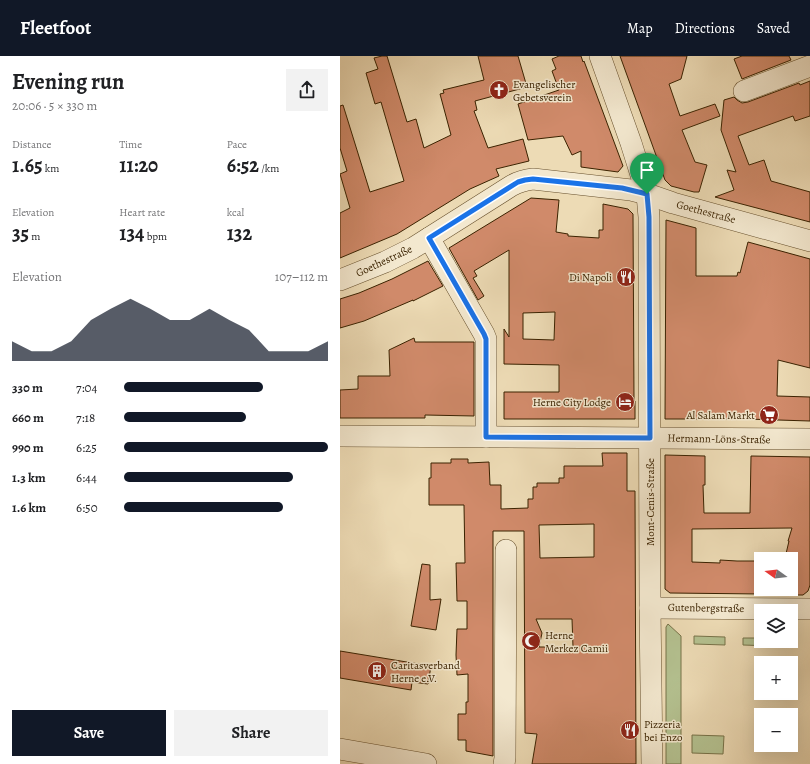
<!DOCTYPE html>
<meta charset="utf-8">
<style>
body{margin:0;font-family:Alegreya,serif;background:#f2f2f2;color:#202124;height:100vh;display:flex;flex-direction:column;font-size:15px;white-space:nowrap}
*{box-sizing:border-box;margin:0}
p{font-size:13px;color:#757577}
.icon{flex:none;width:22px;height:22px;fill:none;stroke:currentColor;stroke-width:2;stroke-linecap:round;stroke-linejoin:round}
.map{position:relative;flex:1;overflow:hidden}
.sheet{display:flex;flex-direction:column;background:#fff;width:340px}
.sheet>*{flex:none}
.needle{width:26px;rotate:285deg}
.controls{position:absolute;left:414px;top:496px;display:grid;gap:8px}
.controls a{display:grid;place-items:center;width:44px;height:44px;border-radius:0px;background:#fff;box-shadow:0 4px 16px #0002;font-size:20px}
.pin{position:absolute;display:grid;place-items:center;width:34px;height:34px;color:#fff;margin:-41px -17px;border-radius:50% 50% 50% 0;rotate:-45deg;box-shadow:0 0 4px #0007}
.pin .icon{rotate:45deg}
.round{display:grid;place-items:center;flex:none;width:42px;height:42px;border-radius:0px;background:#f2f2f2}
.headline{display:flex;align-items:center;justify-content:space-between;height:68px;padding:0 12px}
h1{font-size:22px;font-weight:600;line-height:30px}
.metrics{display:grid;grid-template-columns:repeat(3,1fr);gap:6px;height:68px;padding:4px 12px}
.metrics div{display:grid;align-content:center}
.metrics b{font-size:20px;font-weight:600}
.metrics small{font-size:11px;font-weight:400}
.metrics p{font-size:11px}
.chart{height:112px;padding:8px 12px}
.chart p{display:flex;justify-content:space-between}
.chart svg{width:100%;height:72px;margin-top:4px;fill:#111827;opacity:.7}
.action{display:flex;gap:8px;margin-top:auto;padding:8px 12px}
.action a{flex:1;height:46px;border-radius:0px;background:#111827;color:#fff;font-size:16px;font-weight:600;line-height:46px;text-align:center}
.action a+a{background:#f2f2f2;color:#202124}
ul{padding:0 12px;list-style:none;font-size:13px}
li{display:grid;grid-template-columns:64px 48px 1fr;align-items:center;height:30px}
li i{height:10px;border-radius:5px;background:#111827}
header{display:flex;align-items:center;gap:24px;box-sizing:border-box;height:56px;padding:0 20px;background:#111827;color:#fff}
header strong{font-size:19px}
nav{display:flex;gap:22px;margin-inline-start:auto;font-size:14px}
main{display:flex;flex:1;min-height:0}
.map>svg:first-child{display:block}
.green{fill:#b4c190;stroke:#777248}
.building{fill:#d08a6a;stroke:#3a2200;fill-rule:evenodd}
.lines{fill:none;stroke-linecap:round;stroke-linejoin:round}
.minor-casing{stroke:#67502d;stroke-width:22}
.minor{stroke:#f3e8cf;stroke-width:21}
.route-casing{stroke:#fff;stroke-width:8}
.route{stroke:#1a73e8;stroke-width:5}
.labels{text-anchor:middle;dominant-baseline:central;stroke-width:3;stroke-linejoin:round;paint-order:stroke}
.poi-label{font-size:11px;fill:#3a2200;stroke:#f3e8cf;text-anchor:start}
.street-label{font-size:11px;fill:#3a2200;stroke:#f3e8cf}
</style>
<header>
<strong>Fleetfoot</strong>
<nav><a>Map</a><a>Directions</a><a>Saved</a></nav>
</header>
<main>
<section class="sheet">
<div class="headline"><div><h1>Evening run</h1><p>20:06 · 5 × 330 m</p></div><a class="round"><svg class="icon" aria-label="share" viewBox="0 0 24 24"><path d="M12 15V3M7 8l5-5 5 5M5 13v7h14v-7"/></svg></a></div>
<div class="metrics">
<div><p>Distance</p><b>1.65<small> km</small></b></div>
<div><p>Time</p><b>11:20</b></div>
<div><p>Pace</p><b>6:52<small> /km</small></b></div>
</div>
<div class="metrics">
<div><p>Elevation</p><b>35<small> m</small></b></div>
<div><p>Heart rate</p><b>134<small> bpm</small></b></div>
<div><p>kcal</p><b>132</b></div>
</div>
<div class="chart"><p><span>Elevation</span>107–112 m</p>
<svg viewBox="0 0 160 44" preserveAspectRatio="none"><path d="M0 44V32L10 38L20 38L30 32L40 19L50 12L60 6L70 12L80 19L90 19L100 12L110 19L120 25L130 38L140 38L150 38L160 32V44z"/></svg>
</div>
<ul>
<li><b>330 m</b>7:04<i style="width:68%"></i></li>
<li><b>660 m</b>7:18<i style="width:60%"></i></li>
<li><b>990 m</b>6:25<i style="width:100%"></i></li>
<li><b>1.3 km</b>6:44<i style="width:83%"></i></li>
<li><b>1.6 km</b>6:50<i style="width:78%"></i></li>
</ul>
<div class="action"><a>Save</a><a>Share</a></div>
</section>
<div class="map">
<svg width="470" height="708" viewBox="0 0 470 708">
<rect width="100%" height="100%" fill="#eddbb5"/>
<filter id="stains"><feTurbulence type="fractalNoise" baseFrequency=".005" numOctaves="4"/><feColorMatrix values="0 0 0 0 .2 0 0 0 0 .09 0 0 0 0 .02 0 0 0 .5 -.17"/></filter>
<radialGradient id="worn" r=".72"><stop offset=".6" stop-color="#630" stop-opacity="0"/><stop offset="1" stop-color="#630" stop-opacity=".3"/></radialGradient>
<g class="green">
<polygon points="328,568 341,580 341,708 326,708 326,571"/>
<polygon points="354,580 385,581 385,589 354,588"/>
<polygon points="403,582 421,582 421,585 433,585 433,590 403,589"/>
<polygon points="352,679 384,680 383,698 352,697"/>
</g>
<g class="building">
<polygon points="42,0 47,0 67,66 76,63 84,92 111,79 100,38 104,37 103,34 144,24 138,0 178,0 187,31 135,45 137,54 134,55 148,92 183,83 189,105 156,113 159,120 130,133 57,178 0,202 0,157 10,152 0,118 7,115 0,92 0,50 3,49 30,136 64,125 41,46 35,48 26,17 38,13 34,2"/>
<polygon points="219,0 241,0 243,6 244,5 283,110 278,116 241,111 241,95 232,99 223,80 188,84 178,48 219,34 212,15 216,13 212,3"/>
<polygon points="280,0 347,0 341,23 329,28 340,60 375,48 380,60 342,74 355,106 367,109 359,136 354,136 331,130 325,124"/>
<polygon points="402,0 449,0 451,4 402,23 394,3"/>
<polygon points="470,25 470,60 455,65 453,60 398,80 409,109 424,104 431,125 470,136 470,166 375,141 394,134 387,114 396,116 381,74 384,44 394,41 397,44 402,47 408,46 459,27 460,29"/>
<path d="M 191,142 L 219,144 L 216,176 L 228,178 L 228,180 L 259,182 L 259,174 L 263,174 L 263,148 L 288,153 L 293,158 L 294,345 L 295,345 L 295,363 L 164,363 L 164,336 L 219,336 L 219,309 L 164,308 L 164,273 L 169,281 L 169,194 L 134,215 L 137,220 L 133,222 L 144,240 L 138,244 L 109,192 ZM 215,256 L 214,284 L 183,283 L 183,257 Z"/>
<polygon points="326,164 356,172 356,220 397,220 398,216 400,217 408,186 470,203 470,312 438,304 437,340 470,341 470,365 406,363 325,363"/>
<polygon points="88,205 103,230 73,245 73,244 24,265 0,272 0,243 19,237 52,223"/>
<polygon points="74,282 75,286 134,286 134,360 85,359 85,362 0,362 0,334 18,333 18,320 50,320 49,294"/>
<path d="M 262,397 L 287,397 L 287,435 L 295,435 L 296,708 L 192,708 L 197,678 L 185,677 L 184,475 L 153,475 L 153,700 L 126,695 L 126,684 L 118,684 L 118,658 L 126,658 L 126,646 L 128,646 L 128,618 L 117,619 L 116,599 L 117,573 L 127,573 L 127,545 L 117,545 L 116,507 L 125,507 L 124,449 L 89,449 L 89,422 L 91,422 L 91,407 L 111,407 L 111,403 L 128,403 L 128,407 L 149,406 L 150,429 L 161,429 L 161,453 L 188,452 L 188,443 L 193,443 L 193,431 L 197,431 L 197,427 L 219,427 L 219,422 L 224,422 L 224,410 L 263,410 ZM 254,468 L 254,501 L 200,502 L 199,469 ZM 196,563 L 232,563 L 233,591 L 199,591 L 202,577 Z"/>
<polygon points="325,399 365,400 365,429 363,429 364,457 410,457 411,400 470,401 470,529 468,535 463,539 451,539 451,503 445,502 449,485 448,485 452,472 352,473 352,506 380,507 380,504 397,505 415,505 415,507 421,507 421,538 330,537 325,533"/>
<polygon points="82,508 90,509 90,544 101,543 96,574 71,570"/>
<polygon points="0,595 91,610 88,628 72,626 71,634 0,622"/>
</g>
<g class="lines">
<defs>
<g id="minor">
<polyline points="260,0 291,87 307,138 309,161 310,552 312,708"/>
<polyline points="404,35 470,10"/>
<polyline points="89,182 144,278 146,283 146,381"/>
<path d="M 0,224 L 45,206 L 73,192 L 171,130 C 178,126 184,124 193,123 L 291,134 L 307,138 L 333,147 L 470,185"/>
<polyline points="0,380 470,383"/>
<polyline points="310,552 470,553"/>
<polyline points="0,693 86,708"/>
<polyline points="164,708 165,702 166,494"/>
</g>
</defs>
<use href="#minor" class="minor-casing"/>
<use href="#minor" class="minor"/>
</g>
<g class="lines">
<defs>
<polygon id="route" points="193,123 282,132 307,138 309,161 310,382 146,381 146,283 144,278 89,182 178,126 185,124"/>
</defs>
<use href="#route" class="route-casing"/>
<use href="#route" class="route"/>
</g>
<defs>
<symbol id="church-disc" viewBox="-11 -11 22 22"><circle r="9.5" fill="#8f2418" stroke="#f3e8cf"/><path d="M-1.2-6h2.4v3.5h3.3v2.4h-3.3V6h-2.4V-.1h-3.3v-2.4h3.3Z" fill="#fff"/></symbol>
<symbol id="restaurant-disc" viewBox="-11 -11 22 22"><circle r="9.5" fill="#8f2418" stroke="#f3e8cf"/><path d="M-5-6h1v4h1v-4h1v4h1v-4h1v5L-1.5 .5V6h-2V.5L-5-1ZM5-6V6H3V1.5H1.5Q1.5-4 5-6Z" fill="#fff"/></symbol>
<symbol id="hotel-disc" viewBox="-11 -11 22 22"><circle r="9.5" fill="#8f2418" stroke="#f3e8cf"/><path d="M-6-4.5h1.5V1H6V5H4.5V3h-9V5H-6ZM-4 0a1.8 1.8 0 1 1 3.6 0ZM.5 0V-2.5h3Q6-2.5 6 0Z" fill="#fff"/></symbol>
<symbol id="supermarket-disc" viewBox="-11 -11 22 22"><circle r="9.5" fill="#8f2418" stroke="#f3e8cf"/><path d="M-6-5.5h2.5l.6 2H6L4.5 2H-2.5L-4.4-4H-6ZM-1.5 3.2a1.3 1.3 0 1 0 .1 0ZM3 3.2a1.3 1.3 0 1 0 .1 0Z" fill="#fff"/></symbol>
<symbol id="mosque-disc" viewBox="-11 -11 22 22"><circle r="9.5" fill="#8f2418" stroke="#f3e8cf"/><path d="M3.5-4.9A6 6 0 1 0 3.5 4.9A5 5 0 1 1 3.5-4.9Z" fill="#fff"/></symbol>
<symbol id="building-disc" viewBox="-11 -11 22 22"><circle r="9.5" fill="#8f2418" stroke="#f3e8cf"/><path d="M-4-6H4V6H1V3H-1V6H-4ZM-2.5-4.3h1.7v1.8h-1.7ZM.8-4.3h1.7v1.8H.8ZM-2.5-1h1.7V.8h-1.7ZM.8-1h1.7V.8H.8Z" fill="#fff"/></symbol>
</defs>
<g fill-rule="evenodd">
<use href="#church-disc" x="148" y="23" width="22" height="22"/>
<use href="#restaurant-disc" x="275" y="210" width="22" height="22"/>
<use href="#hotel-disc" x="274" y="335" width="22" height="22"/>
<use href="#supermarket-disc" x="418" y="348" width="22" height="22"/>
<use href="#mosque-disc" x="180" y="574" width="22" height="22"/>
<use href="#building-disc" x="26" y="604" width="22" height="22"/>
<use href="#restaurant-disc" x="279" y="663" width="22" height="22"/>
</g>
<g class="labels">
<g class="poi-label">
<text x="173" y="28">Evangelischer<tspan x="173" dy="13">Gebetsverein</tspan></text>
<text x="272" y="221" text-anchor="end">Di Napoli</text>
<text x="271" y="346" text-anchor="end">Herne City Lodge</text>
<text x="415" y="359" text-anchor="end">Al Salam Markt</text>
<text x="205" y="579">Herne<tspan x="205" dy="13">Merkez Camii</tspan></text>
<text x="51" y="609">Caritasverband<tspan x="51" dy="13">Herne e.V.</tspan></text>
<text x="304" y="668">Pizzeria<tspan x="304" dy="13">bei Enzo</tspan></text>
</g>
<g class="street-label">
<text transform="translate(366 156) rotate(15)">Goethestraße</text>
<text transform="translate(44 205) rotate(-25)">Goethestraße</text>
<text transform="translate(379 383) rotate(1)">Hermann-Löns-Straße</text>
<text transform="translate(310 446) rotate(-90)">Mont-Cenis-Straße</text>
<text transform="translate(366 552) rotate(1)">Gutenbergstraße</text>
</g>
</g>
<rect width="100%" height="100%" filter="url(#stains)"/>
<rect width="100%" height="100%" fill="url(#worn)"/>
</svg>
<div class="controls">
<a><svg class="needle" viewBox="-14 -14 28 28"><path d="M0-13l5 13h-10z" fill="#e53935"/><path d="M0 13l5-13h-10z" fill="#757577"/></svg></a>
<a><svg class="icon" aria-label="layers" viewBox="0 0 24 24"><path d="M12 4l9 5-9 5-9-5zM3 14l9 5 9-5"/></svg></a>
<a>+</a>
<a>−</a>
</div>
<div class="pin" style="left:307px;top:138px;background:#1e9e55"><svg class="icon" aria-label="arrive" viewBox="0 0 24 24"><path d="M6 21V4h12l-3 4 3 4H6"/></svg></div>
</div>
</main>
